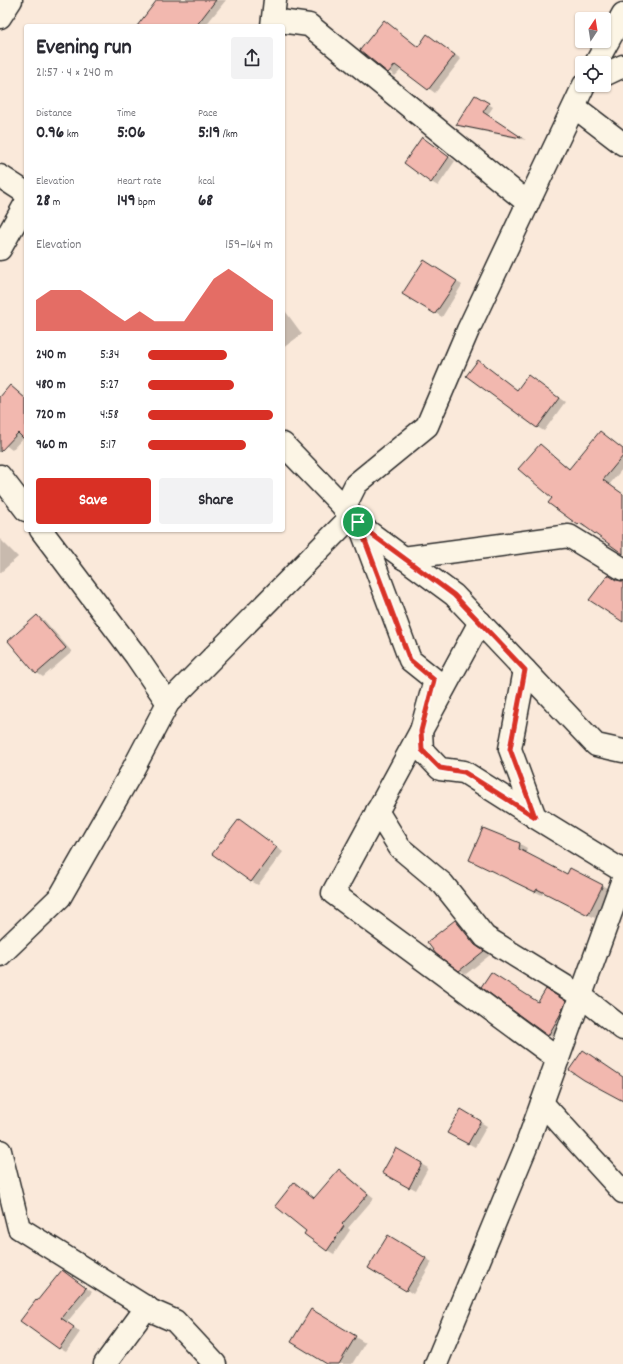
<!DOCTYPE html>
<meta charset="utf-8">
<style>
body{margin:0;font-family:Dekko,sans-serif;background:#f2f2f3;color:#2b2b33;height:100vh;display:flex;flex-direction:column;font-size:15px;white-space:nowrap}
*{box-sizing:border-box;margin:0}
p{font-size:13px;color:#7c7c81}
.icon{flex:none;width:22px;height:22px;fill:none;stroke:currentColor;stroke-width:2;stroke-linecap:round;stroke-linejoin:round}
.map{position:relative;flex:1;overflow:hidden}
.sheet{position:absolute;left:24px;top:24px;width:261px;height:508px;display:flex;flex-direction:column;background:#fff;border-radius:4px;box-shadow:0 1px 3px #0004}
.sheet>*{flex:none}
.needle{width:26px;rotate:12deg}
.buttons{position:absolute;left:575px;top:12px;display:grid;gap:8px}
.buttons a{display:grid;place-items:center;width:36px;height:36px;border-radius:4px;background:#fff;box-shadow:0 1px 3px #0004;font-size:20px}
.pin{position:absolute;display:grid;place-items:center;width:34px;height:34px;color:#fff;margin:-17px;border:2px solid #fff;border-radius:50%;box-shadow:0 1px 4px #0007}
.round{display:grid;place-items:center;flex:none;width:42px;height:42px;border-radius:4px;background:#f2f2f3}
.summary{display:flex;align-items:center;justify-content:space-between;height:68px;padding:0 12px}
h1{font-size:22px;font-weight:700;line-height:30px}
.figures{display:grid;grid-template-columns:repeat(3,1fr);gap:6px;height:68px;padding:4px 12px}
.figures div{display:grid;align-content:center}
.figures b{font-size:17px;font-weight:700}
.figures small{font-size:11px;font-weight:400}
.figures p{font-size:11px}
.chart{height:112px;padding:8px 12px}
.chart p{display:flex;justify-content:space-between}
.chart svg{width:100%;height:72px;margin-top:4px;fill:#d93025;opacity:.7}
.action{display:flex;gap:8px;margin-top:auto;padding:8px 12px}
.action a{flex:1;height:46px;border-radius:4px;background:#d93025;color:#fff;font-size:16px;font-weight:700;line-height:46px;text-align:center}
.action a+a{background:#f2f2f3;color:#2b2b33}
ul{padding:0 12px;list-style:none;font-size:13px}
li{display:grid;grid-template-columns:64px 48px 1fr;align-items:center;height:30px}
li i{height:10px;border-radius:5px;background:#d93025}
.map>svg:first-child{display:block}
.shadow{fill:#0003}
.building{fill:#f2b8af;stroke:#2b2b2b}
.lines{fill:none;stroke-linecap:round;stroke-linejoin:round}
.minor-casing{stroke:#2b2b2b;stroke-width:25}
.minor{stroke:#fcf5e5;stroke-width:22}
.route-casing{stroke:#fff;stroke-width:8}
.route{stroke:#d93025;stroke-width:5}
</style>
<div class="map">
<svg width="623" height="1364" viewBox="0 0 623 1364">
<rect width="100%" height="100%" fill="#fae9da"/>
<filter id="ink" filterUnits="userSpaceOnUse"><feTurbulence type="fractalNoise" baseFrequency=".025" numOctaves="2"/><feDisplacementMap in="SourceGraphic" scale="8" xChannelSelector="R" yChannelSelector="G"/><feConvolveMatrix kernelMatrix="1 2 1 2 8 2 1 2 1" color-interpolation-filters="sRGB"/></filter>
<g filter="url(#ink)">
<g class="shadow">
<polygon points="178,0 226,0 205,26 138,26"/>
<polygon points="384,21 419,47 428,35 461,59 435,93 402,69 395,76 361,50"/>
<polygon points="475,96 493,107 487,116 526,140 462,127 458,124"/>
<polygon points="429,142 455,161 438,186 431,182"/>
<polygon points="424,262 462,285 442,317 404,294"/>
<polygon points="283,308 302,334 283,348"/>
<polygon points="485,366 517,390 528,376 565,402 544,431 537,427"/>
<polygon points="11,386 26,398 26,440 24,437 12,450 0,441 0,398"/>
<polygon points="600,432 623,449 623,468 609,485 623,494 623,553 586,526 585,528 579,524 554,497 540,445 546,449 570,469"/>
<polygon points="0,539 18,557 0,573"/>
<polygon points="37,617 44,620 72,652 43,677 37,673"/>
<polygon points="239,820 283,852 258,885 251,881"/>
<polygon points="484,829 520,844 527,848 526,853 568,875 571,869 609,889 595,918 544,892 542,895 477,863"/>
<polygon points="456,921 462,925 482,950 490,955 466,974 460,970"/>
<polygon points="483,987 539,1003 546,990 572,1006 555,1039"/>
<polygon points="461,1111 487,1126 475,1147 449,1133"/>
<polygon points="396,1150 428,1168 416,1190 383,1172"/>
<polygon points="339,1170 346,1174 374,1198 348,1228 350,1230 334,1254 327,1250 307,1231"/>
<polygon points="389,1237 432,1262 413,1294 370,1267"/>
<polygon points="63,1271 92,1292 67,1322 80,1332 66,1352 59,1348 37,1302"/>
<polygon points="321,1316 365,1343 352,1364 329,1364"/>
</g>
<g class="building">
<polygon points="157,0 216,0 196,26 137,26"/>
<polygon points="384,20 418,47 427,34 455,55 428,90 395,65 388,73 360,50"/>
<polygon points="475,95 489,103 483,112 521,137 521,138 456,125"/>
<polygon points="422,137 449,157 431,183 404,163"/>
<polygon points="424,260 457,281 435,314 402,294"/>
<polygon points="478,360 517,390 528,375 559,398 537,428 466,376"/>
<polygon points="10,385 26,399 26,441 18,433 0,452 0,397"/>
<polygon points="600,431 623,449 623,456 603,480 623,494 623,554 580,523 578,525 548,503 552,498 518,469 540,444 569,469"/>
<polygon points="608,575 616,580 623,581 623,622 589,600"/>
<polygon points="37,615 66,648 36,674 8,641"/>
<polygon points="239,819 277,847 251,882 212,854"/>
<polygon points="483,828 520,843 519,849 567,874 570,868 603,885 588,915 537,889 535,892 469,860"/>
<polygon points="455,920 475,945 484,951 459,971 436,954 427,942"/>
<polygon points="491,972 538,1002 546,989 566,1001 560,1015 548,1036 481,987"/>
<polygon points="583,1050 623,1077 623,1101 584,1080 569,1070"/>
<polygon points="461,1109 481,1121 468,1144 447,1133"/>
<polygon points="396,1148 422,1163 409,1188 382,1173"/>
<polygon points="339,1169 368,1194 342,1224 344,1226 327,1251 304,1234 306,1231 275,1206 294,1182 314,1198"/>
<polygon points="388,1235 426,1258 406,1291 368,1268"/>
<polygon points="62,1270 86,1288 61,1318 74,1327 59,1349 20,1321 36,1300 37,1301"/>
<polygon points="311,1309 356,1336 339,1364 327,1364 291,1342"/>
</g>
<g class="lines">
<defs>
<g id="minor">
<polyline points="0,17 11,0"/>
<polyline points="272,26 275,0"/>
<polyline points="273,26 280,21 309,25 528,203"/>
<polyline points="596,63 623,14"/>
<polyline points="604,75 623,66"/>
<polyline points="580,111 623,144"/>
<polyline points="0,176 26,193"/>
<polyline points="0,249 26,203"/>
<polyline points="283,444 366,530 454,595 596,745 623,751"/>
<polyline points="0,476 26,510"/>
<polyline points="344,508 356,484 427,426 468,330 584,85"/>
<polyline points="359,523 410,660 435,680 421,731 422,750 440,769 464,772 535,817"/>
<polyline points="41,530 136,656 168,703"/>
<polyline points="403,558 569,536 623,569"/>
<polyline points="480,622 333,893 558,1059"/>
<polyline points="525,670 510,749 535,817 623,871"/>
<polyline points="377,811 400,848 443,884 485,937 581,996 623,1029"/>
<polyline points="0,955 60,897 131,773 168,703 352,516"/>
<polyline points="542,1103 623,1192"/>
<polyline points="0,1151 19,1228 152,1311 175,1321 215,1364"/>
<polyline points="105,1364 147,1307"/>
<polyline points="436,1364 526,1147 623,879"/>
</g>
</defs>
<use href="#minor" class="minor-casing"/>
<use href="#minor" class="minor"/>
</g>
</g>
<g class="lines" filter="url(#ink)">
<defs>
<polygon id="route" points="358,522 366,530 454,595 525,670 510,749 535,817 464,772 440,768 422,750 421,731 434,680 410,660"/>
</defs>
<use href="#route" class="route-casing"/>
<use href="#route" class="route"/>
</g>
</svg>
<div class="buttons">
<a><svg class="needle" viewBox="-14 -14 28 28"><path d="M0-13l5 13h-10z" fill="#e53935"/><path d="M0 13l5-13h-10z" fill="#7c7c81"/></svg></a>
<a><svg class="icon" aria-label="locate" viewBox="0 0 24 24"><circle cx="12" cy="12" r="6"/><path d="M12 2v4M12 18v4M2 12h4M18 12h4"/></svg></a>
</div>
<div class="pin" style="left:358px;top:522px;background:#1e9e55"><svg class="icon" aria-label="arrive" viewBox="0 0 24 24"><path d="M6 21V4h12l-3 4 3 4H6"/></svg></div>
<section class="sheet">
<div class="summary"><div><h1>Evening run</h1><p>21:57 · 4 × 240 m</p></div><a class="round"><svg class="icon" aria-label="share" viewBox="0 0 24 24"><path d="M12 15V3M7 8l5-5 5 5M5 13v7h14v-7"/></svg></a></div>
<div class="figures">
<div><p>Distance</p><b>0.96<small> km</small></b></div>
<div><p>Time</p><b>5:06</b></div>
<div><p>Pace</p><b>5:19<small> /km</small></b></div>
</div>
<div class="figures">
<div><p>Elevation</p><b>28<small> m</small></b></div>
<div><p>Heart rate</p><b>149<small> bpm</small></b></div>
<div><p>kcal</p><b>68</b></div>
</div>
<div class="chart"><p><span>Elevation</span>159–164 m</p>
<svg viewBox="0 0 160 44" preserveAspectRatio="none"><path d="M0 44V25L10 19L20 19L30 19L40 25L50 32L60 38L70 32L80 38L90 38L100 38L110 25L120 12L130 6L140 12L150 19L160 25V44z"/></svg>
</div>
<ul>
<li><b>240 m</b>5:34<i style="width:63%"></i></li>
<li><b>480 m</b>5:27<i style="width:69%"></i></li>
<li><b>720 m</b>4:58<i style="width:100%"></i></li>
<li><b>960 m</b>5:17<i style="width:78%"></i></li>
</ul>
<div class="action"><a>Save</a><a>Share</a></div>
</section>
</div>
